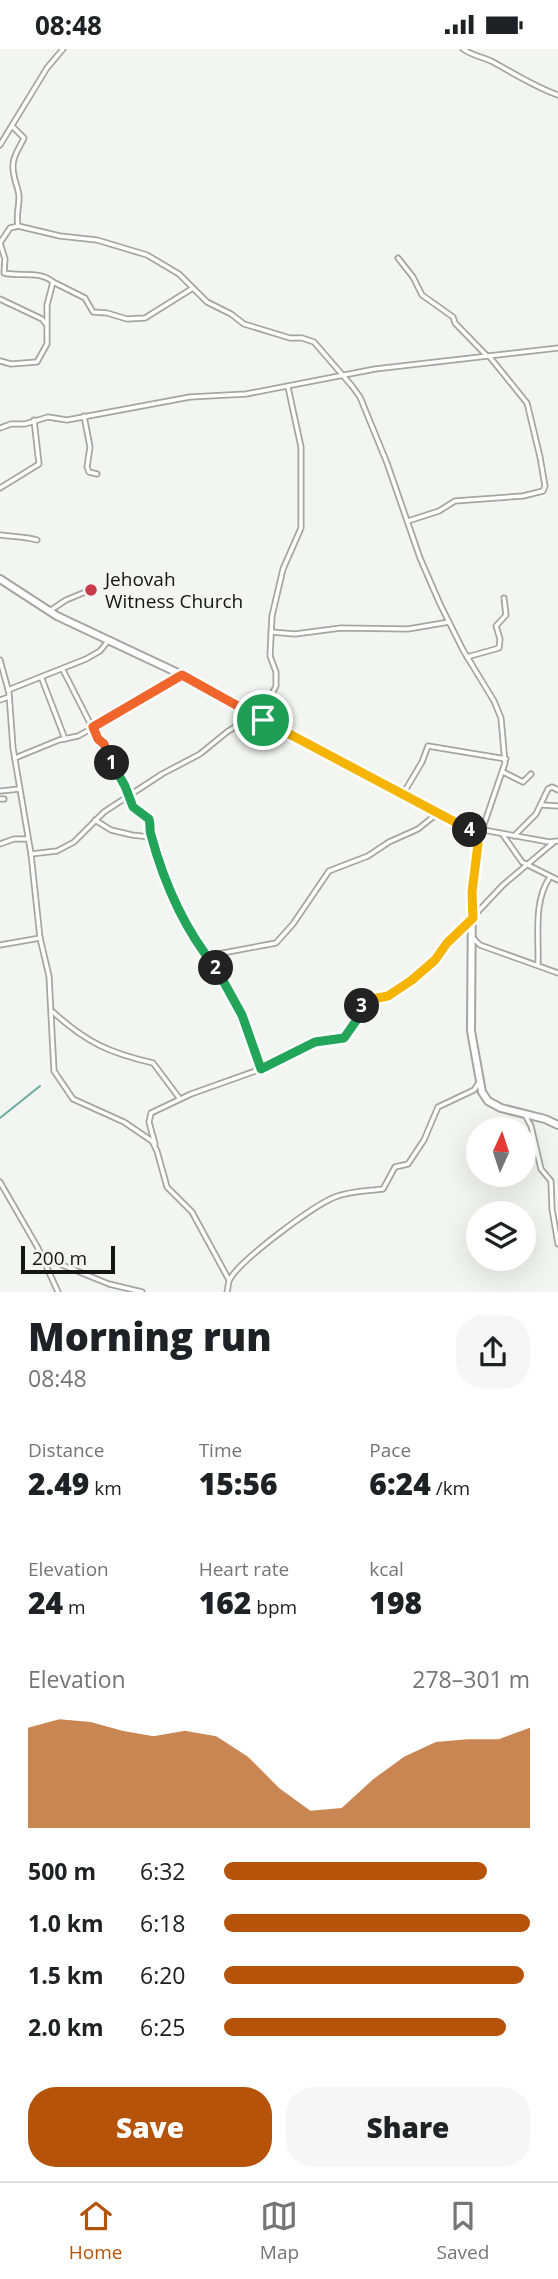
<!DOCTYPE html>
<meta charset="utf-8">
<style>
body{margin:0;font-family:"Open Sans",sans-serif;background:#f6f6f6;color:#202124;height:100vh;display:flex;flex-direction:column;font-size:26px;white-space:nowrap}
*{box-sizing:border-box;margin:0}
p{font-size:23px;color:#757577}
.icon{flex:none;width:38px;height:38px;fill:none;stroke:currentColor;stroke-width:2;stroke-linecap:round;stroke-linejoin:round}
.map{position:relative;height:1243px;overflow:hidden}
.drawer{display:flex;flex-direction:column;background:#fff;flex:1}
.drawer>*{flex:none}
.needle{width:46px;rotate:3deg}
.tools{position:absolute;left:466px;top:1068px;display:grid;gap:14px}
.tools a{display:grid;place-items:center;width:70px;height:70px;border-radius:50%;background:#fff;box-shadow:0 7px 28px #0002;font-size:35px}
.scale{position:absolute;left:21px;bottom:18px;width:94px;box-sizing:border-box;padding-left:7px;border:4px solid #141514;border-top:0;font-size:19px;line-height:24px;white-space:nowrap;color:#141514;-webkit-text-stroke:5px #f2f5f1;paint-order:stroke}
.pin{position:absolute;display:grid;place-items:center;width:60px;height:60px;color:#fff;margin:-30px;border:4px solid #fff;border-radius:50%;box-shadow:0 2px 7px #0007}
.km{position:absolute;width:35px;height:35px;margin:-18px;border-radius:50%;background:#222;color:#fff;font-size:19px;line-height:35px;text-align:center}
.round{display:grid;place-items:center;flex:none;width:74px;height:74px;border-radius:28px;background:#f6f6f6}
.headline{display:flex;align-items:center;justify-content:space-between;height:119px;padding:0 28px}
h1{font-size:38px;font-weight:800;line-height:52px}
.stats{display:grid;grid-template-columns:repeat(3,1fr);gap:10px;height:119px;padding:7px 28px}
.stats div{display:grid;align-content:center}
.stats b{font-size:30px;font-weight:800}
.stats small{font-size:19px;font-weight:400}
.stats p{font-size:19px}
.chart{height:196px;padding:14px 28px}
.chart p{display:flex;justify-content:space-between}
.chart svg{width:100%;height:126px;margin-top:7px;fill:#b45309;opacity:.7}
.primary-button{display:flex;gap:14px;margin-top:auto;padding:14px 28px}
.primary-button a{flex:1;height:80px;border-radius:28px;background:#b45309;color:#fff;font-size:28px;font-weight:800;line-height:80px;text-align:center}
.primary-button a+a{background:#f6f6f6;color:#202124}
ul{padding:0 28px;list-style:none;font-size:23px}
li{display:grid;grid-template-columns:112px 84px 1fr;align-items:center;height:52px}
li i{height:18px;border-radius:9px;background:#b45309}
.status{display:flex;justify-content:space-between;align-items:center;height:49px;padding:0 35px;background:#fff;direction:ltr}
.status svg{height:19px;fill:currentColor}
.tabs{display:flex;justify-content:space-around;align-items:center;height:98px;border-top:2px solid #e0e0e0;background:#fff;font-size:19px;color:#757577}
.tabs a{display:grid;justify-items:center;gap:4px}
.tabs .on{color:#b45309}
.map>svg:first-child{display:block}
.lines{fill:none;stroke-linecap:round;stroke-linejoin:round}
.stream{stroke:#6ba9a1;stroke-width:2}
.street-casing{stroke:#a4a6a3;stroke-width:7}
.secondary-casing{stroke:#a4a6a3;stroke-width:10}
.street{stroke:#fff;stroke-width:3.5}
.secondary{stroke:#fff;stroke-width:6}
.split-1-casing{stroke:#fff;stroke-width:14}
.split-2-casing{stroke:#fff;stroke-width:14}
.split-3-casing{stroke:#fff;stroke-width:14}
.split-4-casing{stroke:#fff;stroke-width:14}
.split-5-casing{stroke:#fff;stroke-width:14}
.split-1{stroke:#f0652b;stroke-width:9}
.split-2{stroke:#22a559;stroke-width:9}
.split-3{stroke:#22a559;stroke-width:9}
.split-4{stroke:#f5b400;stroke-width:9}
.split-5{stroke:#f5b400;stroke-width:9}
.poi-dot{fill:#c93949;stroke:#f2f5f1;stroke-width:2.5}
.labels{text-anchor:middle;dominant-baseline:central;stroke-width:6;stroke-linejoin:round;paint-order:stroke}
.poi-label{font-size:19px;fill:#141514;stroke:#f2f5f1;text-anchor:start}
</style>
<div class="status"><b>08:48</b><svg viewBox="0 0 49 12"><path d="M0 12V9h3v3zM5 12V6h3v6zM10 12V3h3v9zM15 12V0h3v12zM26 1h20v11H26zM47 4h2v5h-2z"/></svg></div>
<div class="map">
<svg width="558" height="1243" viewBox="0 0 558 1243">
<rect width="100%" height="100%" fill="#f2f5f1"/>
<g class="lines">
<polyline class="stream" points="0,1069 40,1037"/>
<defs>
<g id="street">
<path d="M 463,0 C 473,7 483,8 493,13 C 515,25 535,38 558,46"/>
<path d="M 13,78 L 24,89 C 18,102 10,110 14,126 C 15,134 19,141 19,148 C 19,159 16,166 18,177"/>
<polyline points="0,96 47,19 63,0"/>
<polyline points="0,194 10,179 18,177 60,187 97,191 147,206 179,225 207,253 231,265 244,275 290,289 302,289 314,293 352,337 360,348 387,414 420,509 440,555 463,601 494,652 501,669 505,714 478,793"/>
<path d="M 0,194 L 5,210 L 4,224 C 20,228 39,221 53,233 L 47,256 L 47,295 L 37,313 L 11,315 L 0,312"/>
<polyline points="398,209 413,228 422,246 453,268 455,274 486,306"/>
<polyline points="53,233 85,249 93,263 107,264 127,270 145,269 193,239"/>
<polyline points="0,250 42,270 46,275"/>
<polyline points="84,367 90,398 87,418 89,423 97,425"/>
<polyline points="0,379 11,375 25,375 48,368 67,371 190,348 246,345 375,320 558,299"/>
<polyline points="0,439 39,415 34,371"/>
<polyline points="408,472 439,462 455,452 523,447 543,442 545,437 540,408 527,354 489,307"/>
<path d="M 0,486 C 13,488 25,487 37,491"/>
<polyline points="51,561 66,551 83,544"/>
<polyline points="271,583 295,585 341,579 408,580 449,573"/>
<polyline points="467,608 499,599 500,590 496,577 506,566 504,549"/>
<polyline points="0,611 9,644 13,699 31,805 40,889 49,927 54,1022 73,1050 124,1073 152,1092 157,1102 167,1138 192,1163 229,1231"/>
<polyline points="63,621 97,688 104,695 133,758 149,770 151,787 170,844 196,892 222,929 242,966 261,1020"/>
<polyline points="42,630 65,690"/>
<polyline points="8,641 86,610 100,602 108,592"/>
<polyline points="0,651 9,648"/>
<polyline points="263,671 267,655 276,637 276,623 270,607 272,567 283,520 301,479 301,398 288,338"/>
<polyline points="15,709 59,691 78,687 128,660 182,626"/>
<polyline points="503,723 523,733 531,725"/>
<polyline points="0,742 19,740"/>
<polyline points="403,745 422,713 428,697 506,710"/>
<polyline points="0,750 4,750"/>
<polyline points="542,756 558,757"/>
<polyline points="95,771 111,781 132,786 150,788"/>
<polyline points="467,778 549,793 558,792"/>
<polyline points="503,786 522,813 558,831"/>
<polyline points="514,787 536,765 548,740 552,738 558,741"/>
<polyline points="0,795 14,790 28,790"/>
<polyline points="31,805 57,802 74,793 104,763 162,725 200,705 227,683 244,672 249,664"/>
<polyline points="473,889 480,896 558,924"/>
<polyline points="0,896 40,889"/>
<polyline points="207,907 276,894 293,875 329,822 368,807 389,793 418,780 438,764"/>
<path d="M 538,915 C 539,888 533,852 550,828"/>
<path d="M 53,963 C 87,994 110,1004 153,1014 L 180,1050"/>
<polyline points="525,1066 531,1077 541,1120 551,1132 552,1160 558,1195"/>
<polyline points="155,1095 149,1073 151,1064 191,1045 261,1020 309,996 344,989 356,972 363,955 367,951 388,947 418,926 503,836 554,793"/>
<polyline points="0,1133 38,1199 58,1243"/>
<polyline points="45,1209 109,1235 142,1243"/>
<path d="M 227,1243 C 228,1240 228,1235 229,1232 C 237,1213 314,1156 335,1148 C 350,1142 368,1142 383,1140 L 395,1118 L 408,1115 L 424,1091 L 438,1058 L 474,1041 L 478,1035"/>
</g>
<polyline id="secondary" points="0,530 57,567 178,624 249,664 465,777 475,788 478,795 472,843 471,982 482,1043 488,1052 501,1059 545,1070 558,1076"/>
</defs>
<use href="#street" class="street-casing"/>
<use href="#secondary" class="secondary-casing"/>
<use href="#street" class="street"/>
<use href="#secondary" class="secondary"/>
</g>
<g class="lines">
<defs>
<polyline id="split-1" points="112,714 104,695 98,690 93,678 182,626 263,671"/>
<path id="split-2" d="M 112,714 L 125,737 L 133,758 L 149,770 C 151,776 149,781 151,786 C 164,834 184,880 216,919"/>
<polyline id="split-3" points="216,919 242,966 261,1020 315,993 344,989 356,972 362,957"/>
<polyline id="split-4" points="362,957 367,951 388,947 412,931 435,911 447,894 473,869 472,843 478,795 470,781"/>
<polyline id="split-5" points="263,671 470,781"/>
</defs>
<use href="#split-1" class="split-1-casing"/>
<use href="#split-2" class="split-2-casing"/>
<use href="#split-3" class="split-3-casing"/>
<use href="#split-4" class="split-4-casing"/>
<use href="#split-5" class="split-5-casing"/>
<use href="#split-1" class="split-1"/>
<use href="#split-2" class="split-2"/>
<use href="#split-3" class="split-3"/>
<use href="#split-4" class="split-4"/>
<use href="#split-5" class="split-5"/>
</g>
<circle class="poi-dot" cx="91" cy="541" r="7"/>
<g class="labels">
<g class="poi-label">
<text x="105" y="530">Jehovah<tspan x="105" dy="22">Witness Church</tspan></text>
</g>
</g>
</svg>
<div class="tools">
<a><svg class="needle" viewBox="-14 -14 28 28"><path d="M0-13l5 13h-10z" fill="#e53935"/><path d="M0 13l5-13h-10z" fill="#757577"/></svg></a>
<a><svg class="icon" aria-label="layers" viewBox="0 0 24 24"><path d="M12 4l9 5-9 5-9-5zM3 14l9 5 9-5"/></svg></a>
</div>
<div class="scale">200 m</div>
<div class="pin" style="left:263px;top:671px;background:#1e9e55"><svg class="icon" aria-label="arrive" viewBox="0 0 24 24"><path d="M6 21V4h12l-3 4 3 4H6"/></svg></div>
<b class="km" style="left:112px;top:714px">1</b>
<b class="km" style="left:216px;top:919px">2</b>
<b class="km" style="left:362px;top:957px">3</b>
<b class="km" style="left:470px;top:781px">4</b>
</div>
<section class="drawer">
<div class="headline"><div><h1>Morning run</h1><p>08:48</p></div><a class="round"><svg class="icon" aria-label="share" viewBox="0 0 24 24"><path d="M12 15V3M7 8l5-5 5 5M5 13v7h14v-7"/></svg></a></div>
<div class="stats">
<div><p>Distance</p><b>2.49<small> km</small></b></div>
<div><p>Time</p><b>15:56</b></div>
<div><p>Pace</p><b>6:24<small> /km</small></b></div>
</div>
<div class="stats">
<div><p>Elevation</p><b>24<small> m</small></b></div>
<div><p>Heart rate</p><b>162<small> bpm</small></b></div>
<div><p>kcal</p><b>198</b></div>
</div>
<div class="chart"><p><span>Elevation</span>278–301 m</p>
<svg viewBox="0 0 160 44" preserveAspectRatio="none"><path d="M0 44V9L10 6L20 7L30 10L40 12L50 10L60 12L70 19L80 30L90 38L100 37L110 27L120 19L130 14L140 13L150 13L160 9V44z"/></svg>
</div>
<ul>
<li><b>500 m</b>6:32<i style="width:86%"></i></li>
<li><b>1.0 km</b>6:18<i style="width:100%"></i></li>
<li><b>1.5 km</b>6:20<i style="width:98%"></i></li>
<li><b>2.0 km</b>6:25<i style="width:92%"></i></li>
</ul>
<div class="primary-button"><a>Save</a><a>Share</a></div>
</section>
<nav class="tabs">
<a class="on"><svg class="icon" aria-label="home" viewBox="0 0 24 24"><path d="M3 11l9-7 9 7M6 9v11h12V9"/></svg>Home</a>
<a><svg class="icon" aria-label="map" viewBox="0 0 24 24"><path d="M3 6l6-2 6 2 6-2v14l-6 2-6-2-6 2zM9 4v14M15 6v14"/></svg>Map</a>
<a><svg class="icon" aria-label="saved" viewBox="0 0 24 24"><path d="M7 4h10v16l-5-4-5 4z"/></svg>Saved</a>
</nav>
